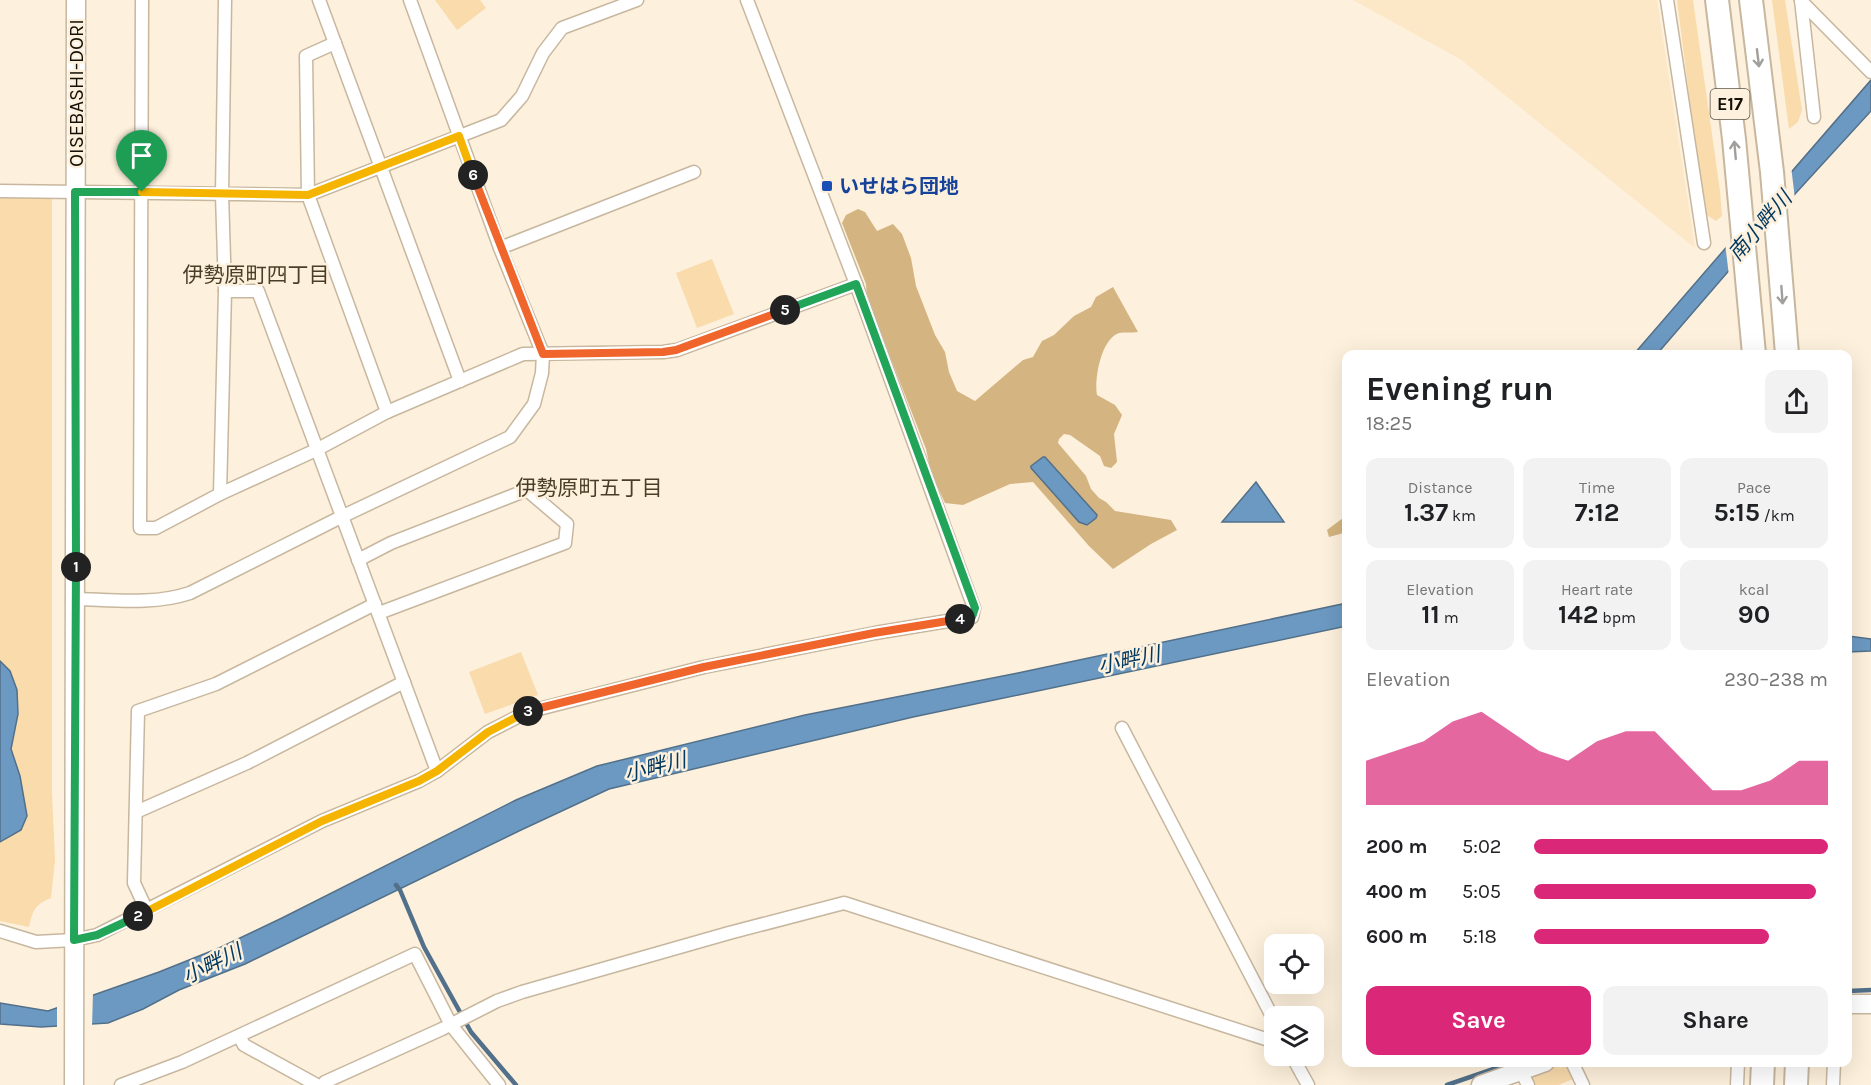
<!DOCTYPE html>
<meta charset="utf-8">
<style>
body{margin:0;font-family:Karla,"Noto Sans JP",sans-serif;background:#f2f2f2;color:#202124;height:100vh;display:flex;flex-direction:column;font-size:22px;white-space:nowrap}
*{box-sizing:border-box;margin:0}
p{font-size:20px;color:#757577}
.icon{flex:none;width:33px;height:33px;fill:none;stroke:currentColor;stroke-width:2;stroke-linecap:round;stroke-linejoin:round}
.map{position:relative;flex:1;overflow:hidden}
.panel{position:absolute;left:1342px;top:350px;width:510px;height:717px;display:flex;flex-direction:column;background:#fff;border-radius:12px;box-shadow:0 6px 24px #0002}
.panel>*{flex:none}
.buttons{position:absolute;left:1264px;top:934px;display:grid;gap:12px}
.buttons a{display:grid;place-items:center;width:60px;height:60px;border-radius:12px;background:#fff;box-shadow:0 6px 24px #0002;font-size:30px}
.pin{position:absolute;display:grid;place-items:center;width:51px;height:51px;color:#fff;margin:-62px -26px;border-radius:50% 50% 50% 0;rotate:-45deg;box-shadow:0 0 6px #0007}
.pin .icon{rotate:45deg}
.km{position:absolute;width:30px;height:30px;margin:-15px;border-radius:50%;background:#222;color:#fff;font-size:16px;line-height:30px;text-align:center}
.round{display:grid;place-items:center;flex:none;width:63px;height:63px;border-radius:12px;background:#f2f2f2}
.head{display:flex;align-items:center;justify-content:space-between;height:102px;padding:0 24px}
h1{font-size:33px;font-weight:700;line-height:45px}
.metrics{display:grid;grid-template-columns:repeat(3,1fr);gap:9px;height:102px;padding:6px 24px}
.metrics div{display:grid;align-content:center;border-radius:12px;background:#f2f2f2;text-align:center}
.metrics b{font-size:26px;font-weight:700}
.metrics small{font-size:16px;font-weight:400}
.metrics p{font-size:16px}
.chart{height:168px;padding:12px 24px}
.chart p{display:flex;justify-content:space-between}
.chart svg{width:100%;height:108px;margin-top:6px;fill:#db2777;opacity:.7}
.cta{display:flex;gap:12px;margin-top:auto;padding:12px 24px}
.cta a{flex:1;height:69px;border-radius:12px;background:#db2777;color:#fff;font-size:24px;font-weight:700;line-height:69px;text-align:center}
.cta a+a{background:#f2f2f2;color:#202124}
ul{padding:0 24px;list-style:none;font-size:20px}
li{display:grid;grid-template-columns:96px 72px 1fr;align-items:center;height:45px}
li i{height:15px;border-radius:8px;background:#db2777}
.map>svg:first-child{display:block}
.built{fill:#fce7c7}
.green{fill:#f9dbac}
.forest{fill:#d4b480}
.water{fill:#6c99c2;stroke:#52708a;stroke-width:1.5}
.pier{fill:#fdf0dc}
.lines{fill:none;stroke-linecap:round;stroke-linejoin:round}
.stream{stroke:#52708a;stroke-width:4.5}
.street-casing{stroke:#c7b79f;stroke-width:15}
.secondary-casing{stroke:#c7b79f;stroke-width:21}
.highway-casing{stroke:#c7b79f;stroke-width:26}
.street{stroke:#fff;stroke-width:12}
.secondary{stroke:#fff;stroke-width:18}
.highway{stroke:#fff;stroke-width:22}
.oneway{stroke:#a19f9c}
.split-1-casing{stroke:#fff;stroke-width:12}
.split-2-casing{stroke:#fff;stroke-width:12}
.split-3-casing{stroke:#fff;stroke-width:12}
.split-4-casing{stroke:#fff;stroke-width:12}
.split-5-casing{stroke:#fff;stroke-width:12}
.split-6-casing{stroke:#fff;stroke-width:12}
.split-7-casing{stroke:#fff;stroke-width:12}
.split-1{stroke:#22a559;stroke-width:8}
.split-2{stroke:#22a559;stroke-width:8}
.split-3{stroke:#f5b400;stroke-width:8}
.split-4{stroke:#f0652b;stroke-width:8}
.split-5{stroke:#22a559;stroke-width:8}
.split-6{stroke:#f0652b;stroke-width:8}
.split-7{stroke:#f5b400;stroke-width:8}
.transit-dot{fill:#1a4fb4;stroke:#fdf0dc;stroke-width:2}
.labels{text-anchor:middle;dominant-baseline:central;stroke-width:5;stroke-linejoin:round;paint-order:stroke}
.shield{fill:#fdf0dc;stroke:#5b5347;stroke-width:1.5}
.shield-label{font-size:18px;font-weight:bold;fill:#151007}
.street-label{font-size:20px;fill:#151007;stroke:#fdf0dc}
.transit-label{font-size:20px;font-weight:bold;fill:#164399;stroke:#fdf0dc;text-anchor:start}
.water-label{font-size:21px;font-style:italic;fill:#00385f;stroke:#fdf0dc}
.neighbourhood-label{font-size:21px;fill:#4b3e28;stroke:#fdf0dc}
</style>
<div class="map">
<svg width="1871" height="1085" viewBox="0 0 1871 1085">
<rect width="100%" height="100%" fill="#fdf0dc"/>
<polygon class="built" points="1353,0 1657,0 1695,248 1460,59"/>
<g class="green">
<polygon points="435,0 480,0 486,8 457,30"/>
<polygon points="1677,0 1693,0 1720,191 1722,216 1716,221 1704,213"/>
<polygon points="1772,0 1785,0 1802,110 1798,122 1789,129"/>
<path d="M 0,198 L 52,198 L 52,793 L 55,860 L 51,898 C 34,905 33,910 29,927 L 0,921 Z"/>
<polygon points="712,259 734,314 697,328 676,273"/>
<polygon points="521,652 538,695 485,714 469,672"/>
<polygon points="1569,1064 1575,1078 1559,1085 1532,1085 1530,1081 1532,1076 1558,1065 1560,1068"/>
</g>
<g class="forest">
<path d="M 858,209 L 865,212 L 877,231 L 893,224 L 902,234 L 911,258 L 916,286 L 935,335 L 945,352 L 949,372 L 957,391 L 975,401 L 1023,360 L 1033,357 L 1042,341 L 1054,335 L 1074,316 L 1091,307 L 1096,297 L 1113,287 L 1138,332 C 1132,333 1124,332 1119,333 C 1101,339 1094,379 1097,395 L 1115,405 L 1122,415 L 1114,434 L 1117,462 L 1111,468 L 1104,466 L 1100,456 L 1070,435 L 1064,434 L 1059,439 L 1058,443 L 1086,476 L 1091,489 L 1099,498 L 1106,502 L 1115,511 L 1171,520 L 1177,530 L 1151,544 L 1113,569 L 1089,546 L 1033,482 L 1010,484 L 963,505 L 945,503 L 931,473 L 926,449 L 867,297 L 866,284 L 842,223 L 846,215 Z"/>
<polygon points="1347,515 1347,532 1329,537 1327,530"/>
</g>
<g class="water">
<polygon points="1871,80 1871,111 1795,194 1657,354 1634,354"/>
<polygon points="1043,457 1045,457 1097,515 1096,518 1087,525 1079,522 1031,468 1031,466"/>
<polygon points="1256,482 1284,522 1222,522"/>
<polygon points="1347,603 1347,626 913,717 609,789 521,830 245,964 179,990 143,1009 108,1023 41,1027 0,1024 0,1003 48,1011 159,972 219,948 282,918 516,800 597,766 805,715 1018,673"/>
<polygon points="1848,636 1871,639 1871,651 1848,652"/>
<polygon points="0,661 10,671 17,690 18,714 11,749 20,776 27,816 21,830 0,842"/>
</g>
<g class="pier">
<polygon points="1791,166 1795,199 1729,276 1725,243"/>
<polygon points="93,992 92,1027 57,1029 57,1004"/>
</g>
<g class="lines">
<g class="stream">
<polyline points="396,885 400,890 424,947 471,1032 516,1085"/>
<polyline points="1848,991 1871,990"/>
<polyline points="1447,1085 1514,1062"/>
</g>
<defs>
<g id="street">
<polyline points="142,0 140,528 156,528 220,494 316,450 387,412 523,354 663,352 677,350 856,284"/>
<polyline points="319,0 460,381"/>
<polyline points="1667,0 1704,243"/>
<polyline points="1801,0 1814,117"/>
<polyline points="1801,1 1871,72"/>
<polyline points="335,43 306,56 308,195 387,412"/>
<polyline points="0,191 308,195 501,120 522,96 543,53 562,28 637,0"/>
<polyline points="500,248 694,172"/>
<polyline points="225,291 258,291 437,771"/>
<polyline points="220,494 225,291 222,194 225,0"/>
<polyline points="358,560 391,543 527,490 567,524 565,543 379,613"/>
<path d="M 76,599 C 114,600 154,605 190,593 L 341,517 L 510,437 L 534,404 L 542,373 L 543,354 L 500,248 L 410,0"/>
<polyline points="1122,728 1275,1022"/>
<polyline points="136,812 247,763 404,682"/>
<polyline points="147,911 134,883 138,711 216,684 375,604"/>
<polyline points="0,931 36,942 74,940 97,935 322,821 419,781 437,771 488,732 527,712 704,667 875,633 972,617 974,608 856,284 747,0"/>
<polyline points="239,1036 244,1045 317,1085"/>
<polyline points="1292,1056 1308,1085"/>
<polyline points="1572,1062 1583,1085"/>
<polyline points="1521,1071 1528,1085"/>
<polyline points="121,1085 182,1062 415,954 451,1025 499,1085"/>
<polyline points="323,1085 325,1082 442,1029 497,1001 522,992 729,933 844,903 1275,1042"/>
<polyline points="1737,1085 1738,1062"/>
<polyline points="1833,1085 1834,1062"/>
</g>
<g id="secondary">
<polyline points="1848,1004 1871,1004"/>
<polyline points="74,1085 76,0"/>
<polyline points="1481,1085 1545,1062"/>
</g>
<g id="highway">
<polyline points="1717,0 1734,139 1754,354"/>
<polyline points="1751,0 1772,172 1787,354"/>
<polyline points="1762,1085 1763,1062"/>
<polyline points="1796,1085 1797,1062"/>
</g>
</defs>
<use href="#street" class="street-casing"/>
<use href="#secondary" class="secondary-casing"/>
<use href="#highway" class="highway-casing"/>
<use href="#street" class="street"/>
<use href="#secondary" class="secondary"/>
<use href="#highway" class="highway"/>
</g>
<defs><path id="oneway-shaft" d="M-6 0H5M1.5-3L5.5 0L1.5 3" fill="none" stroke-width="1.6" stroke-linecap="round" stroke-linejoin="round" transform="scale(1.5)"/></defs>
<g class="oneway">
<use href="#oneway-shaft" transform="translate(1758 58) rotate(83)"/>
<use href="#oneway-shaft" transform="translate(1735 150) rotate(-95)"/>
<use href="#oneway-shaft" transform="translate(1782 295) rotate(86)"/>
</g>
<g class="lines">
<defs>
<polyline id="split-1" points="76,567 75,192 142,192"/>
<polyline id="split-2" points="76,567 74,940 97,935 138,916"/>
<polyline id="split-3" points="138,916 322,821 419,781 437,771 488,732 528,711"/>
<polyline id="split-4" points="528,711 704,667 874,633 960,619"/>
<polyline id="split-5" points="785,310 856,284 975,608 972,617 960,619"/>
<polyline id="split-6" points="473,175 543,354 663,352 676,350 785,310"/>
<polyline id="split-7" points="142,192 308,195 459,136 473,175"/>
</defs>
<use href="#split-1" class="split-1-casing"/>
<use href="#split-2" class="split-2-casing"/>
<use href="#split-3" class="split-3-casing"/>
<use href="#split-4" class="split-4-casing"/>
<use href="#split-5" class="split-5-casing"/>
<use href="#split-6" class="split-6-casing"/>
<use href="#split-7" class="split-7-casing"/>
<use href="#split-1" class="split-1"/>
<use href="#split-2" class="split-2"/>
<use href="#split-3" class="split-3"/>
<use href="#split-4" class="split-4"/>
<use href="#split-5" class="split-5"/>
<use href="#split-6" class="split-6"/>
<use href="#split-7" class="split-7"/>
</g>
<rect class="transit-dot" x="821" y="180" width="12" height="12" rx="3"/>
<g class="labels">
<rect class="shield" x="1710.5" y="89" width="39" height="30" rx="4.5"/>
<g class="shield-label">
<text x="1730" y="104">E17</text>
</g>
<g class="street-label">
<text transform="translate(76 93) rotate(-90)">OISEBASHI-DORI</text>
</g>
<g class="transit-label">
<text x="839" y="186">いせはら団地</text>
</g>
<g class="water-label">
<text transform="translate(1760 226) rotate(-49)">南小畔川</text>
<text transform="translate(1129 660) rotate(-12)">小畔川</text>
<text transform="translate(655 767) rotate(-14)">小畔川</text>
<text transform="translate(212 964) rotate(-26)">小畔川</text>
</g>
<g class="neighbourhood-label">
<text x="256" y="275">伊勢原町四丁目</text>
<text x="589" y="488">伊勢原町五丁目</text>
</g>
</g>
</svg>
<div class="buttons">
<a><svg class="icon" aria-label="locate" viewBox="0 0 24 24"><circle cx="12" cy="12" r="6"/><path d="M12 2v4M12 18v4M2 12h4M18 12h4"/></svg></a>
<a><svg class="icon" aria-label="layers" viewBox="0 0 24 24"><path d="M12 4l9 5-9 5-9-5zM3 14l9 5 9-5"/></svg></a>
</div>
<div class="pin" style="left:142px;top:192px;background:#1e9e55"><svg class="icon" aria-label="arrive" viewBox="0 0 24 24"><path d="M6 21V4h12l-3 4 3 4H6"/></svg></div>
<b class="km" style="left:76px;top:567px">1</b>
<b class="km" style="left:138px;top:916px">2</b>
<b class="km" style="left:528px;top:711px">3</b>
<b class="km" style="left:960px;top:619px">4</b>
<b class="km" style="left:785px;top:310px">5</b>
<b class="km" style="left:473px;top:175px">6</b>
<section class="panel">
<div class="head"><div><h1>Evening run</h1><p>18:25</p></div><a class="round"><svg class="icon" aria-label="share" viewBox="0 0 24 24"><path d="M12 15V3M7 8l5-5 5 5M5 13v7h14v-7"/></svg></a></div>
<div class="metrics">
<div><p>Distance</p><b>1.37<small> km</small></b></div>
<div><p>Time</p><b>7:12</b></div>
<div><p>Pace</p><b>5:15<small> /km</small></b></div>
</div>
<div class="metrics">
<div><p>Elevation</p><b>11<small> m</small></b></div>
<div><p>Heart rate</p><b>142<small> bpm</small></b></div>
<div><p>kcal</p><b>90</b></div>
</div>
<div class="chart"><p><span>Elevation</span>230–238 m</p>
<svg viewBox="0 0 160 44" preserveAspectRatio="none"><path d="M0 44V26L10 22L20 18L30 10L40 6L50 14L60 22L70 26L80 18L90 14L100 14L110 26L120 38L130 38L140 34L150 26L160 26V44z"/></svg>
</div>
<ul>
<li><b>200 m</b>5:02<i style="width:100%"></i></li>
<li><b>400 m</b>5:05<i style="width:96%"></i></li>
<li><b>600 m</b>5:18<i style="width:80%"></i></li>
</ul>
<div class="cta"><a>Save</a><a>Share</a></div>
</section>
</div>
